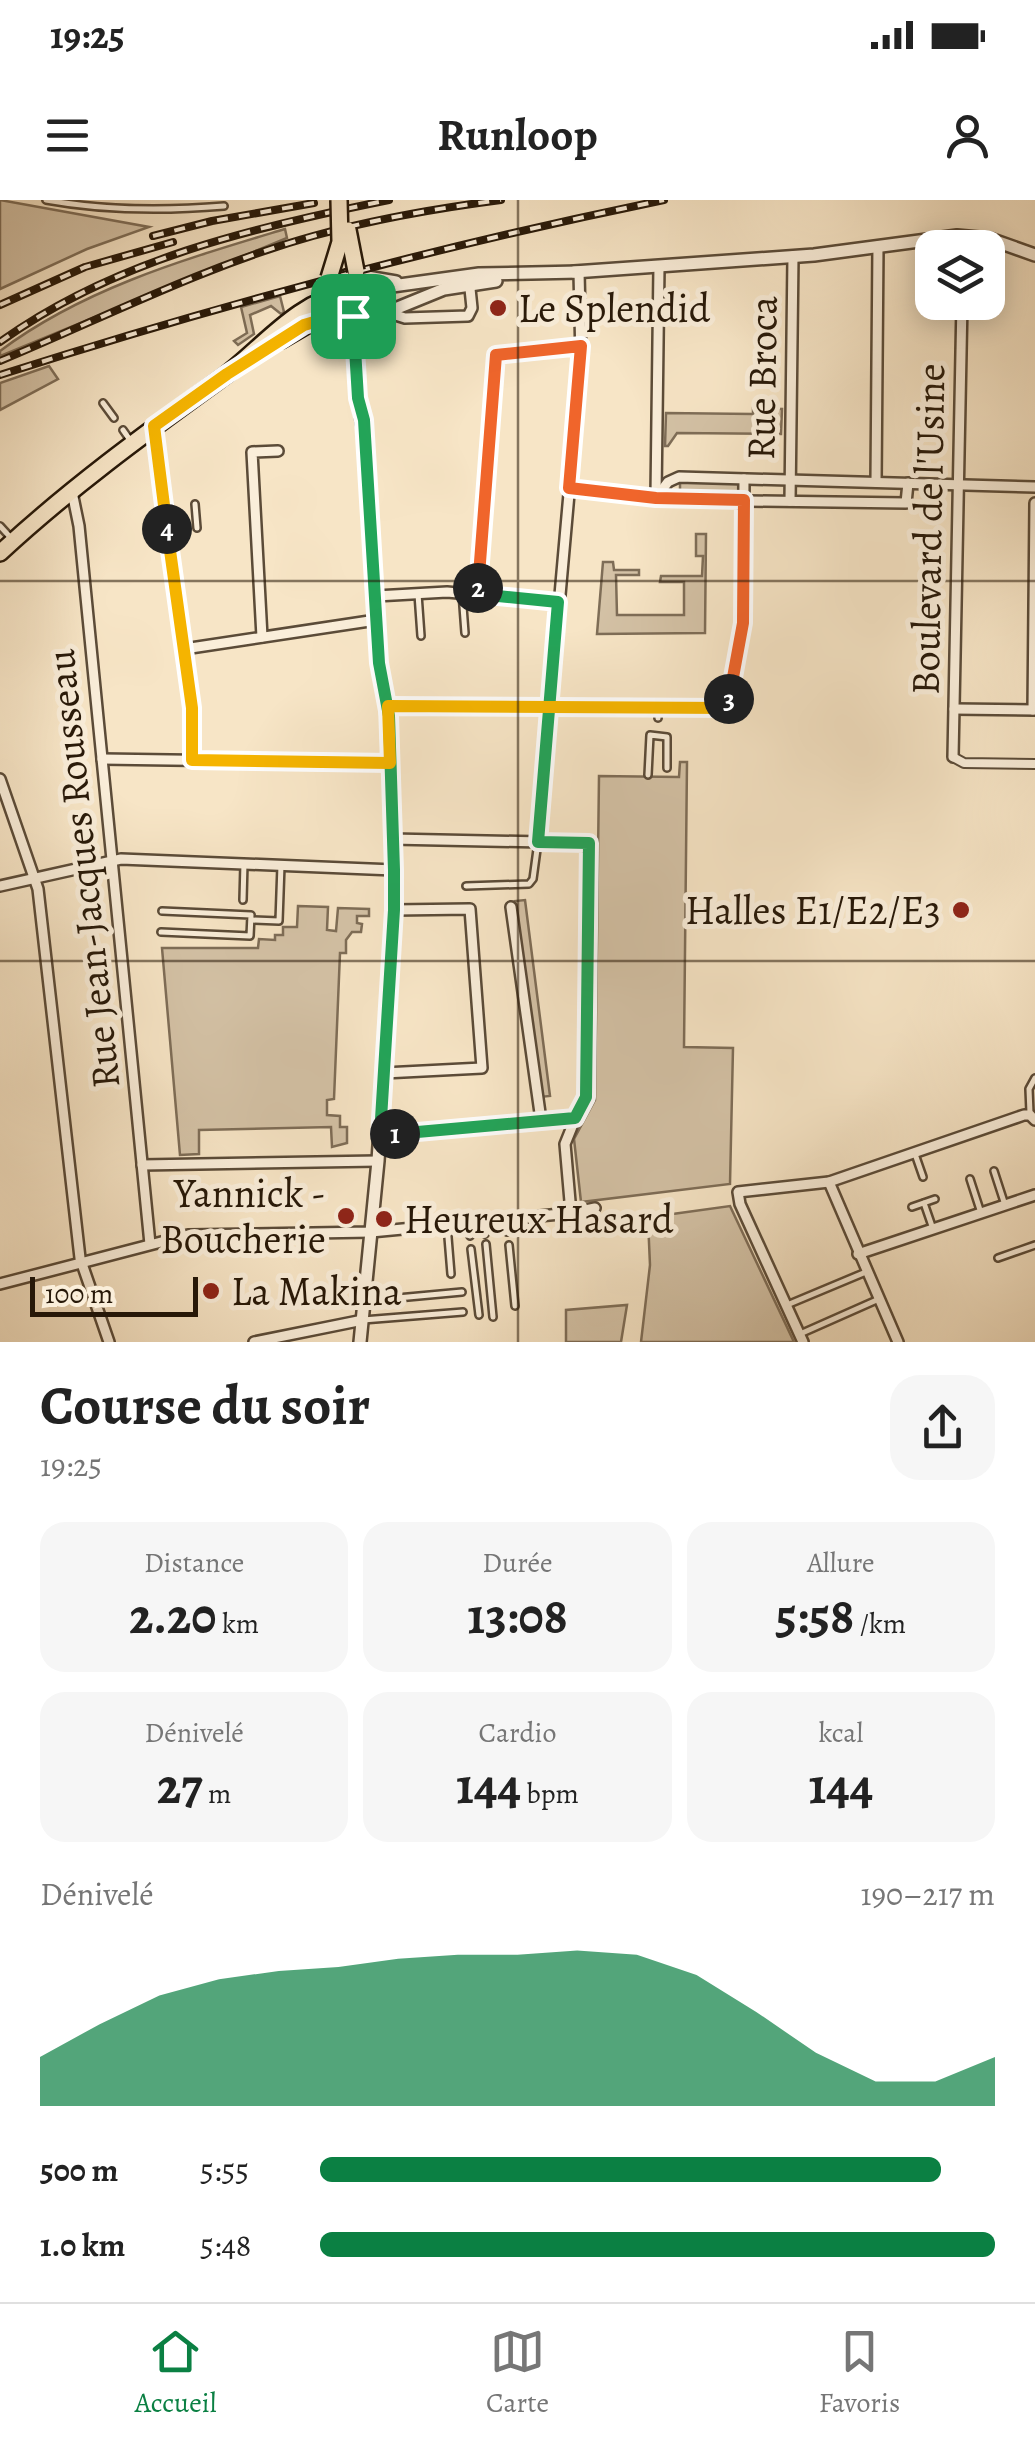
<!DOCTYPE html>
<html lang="fr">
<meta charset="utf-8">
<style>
body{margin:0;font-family:Alegreya,serif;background:#f6f6f6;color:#222;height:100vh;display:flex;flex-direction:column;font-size:38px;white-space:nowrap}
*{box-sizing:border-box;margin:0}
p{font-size:32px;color:#767676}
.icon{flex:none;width:55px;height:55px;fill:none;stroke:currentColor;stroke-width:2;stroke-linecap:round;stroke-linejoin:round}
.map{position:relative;height:1142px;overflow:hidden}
.panel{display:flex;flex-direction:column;background:#fff;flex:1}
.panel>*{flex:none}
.buttons{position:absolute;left:915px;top:30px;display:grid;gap:20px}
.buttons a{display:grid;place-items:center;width:90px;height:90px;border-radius:20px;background:#fff;box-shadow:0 5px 25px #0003;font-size:50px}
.scale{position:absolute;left:30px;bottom:25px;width:168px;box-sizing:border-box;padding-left:10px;border:5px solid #271808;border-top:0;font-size:28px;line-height:35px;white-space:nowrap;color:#271808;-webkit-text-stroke:8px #faeeda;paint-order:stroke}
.pin{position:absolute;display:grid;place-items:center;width:85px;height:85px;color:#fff;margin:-42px;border-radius:20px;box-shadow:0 5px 15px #0006}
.km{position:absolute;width:50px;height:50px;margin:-25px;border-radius:50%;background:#222;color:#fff;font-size:28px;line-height:50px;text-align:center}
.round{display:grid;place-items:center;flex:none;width:105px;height:105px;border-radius:30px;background:#f6f6f6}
.headline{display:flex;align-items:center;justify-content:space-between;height:170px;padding:0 40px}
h1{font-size:55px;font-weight:700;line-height:75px}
.figures{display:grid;grid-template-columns:repeat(3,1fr);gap:15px;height:170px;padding:10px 40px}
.figures div{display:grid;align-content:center;border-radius:25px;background:#f6f6f6;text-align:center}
.figures b{font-size:50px;font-weight:700}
.figures small{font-size:28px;font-weight:400}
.figures p{font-size:28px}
.chart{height:280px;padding:20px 40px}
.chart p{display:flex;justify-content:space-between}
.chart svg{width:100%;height:180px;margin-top:10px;fill:#0b8043;opacity:.7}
ul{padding:0 40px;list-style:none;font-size:32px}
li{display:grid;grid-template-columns:160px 120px 1fr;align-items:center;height:75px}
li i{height:25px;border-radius:12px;background:#0b8043}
.status{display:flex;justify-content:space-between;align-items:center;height:70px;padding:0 50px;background:#fff;direction:ltr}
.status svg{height:28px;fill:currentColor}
header{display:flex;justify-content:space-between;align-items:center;height:130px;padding:0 40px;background:#fff;font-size:45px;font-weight:700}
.tab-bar{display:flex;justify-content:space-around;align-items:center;height:140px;border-top:2px solid #e0e0e0;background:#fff;font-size:28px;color:#767676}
.tab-bar a{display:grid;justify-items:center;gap:5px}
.tab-bar .active{color:#0b8043}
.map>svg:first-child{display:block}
.green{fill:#d4c2a6;stroke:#7e6d57;stroke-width:2.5}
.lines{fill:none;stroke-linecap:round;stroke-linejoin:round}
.service-casing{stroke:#5b4b38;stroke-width:10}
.pedestrian-casing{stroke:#5b4b38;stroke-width:12}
.minor-casing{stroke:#5b4b38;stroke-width:14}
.tertiary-casing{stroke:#5b4b38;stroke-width:16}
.primary-casing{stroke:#271808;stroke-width:20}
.service{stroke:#faeeda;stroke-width:5}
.pedestrian{stroke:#faeeda;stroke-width:8}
.minor{stroke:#faeeda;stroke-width:9}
.tertiary{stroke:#faeeda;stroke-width:11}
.primary{stroke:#f7e5c6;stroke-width:15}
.rail-casing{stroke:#271808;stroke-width:8}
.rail{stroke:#faeeda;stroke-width:4;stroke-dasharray:11;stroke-linecap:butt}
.primary-bridge-casing{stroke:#271808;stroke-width:20;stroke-linecap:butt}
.primary-bridge{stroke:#f7e5c6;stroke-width:15}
.split-1-casing{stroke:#fff;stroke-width:20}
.split-2-casing{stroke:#fff;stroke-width:20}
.split-3-casing{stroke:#fff;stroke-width:20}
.split-4-casing{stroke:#fff;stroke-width:20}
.split-5-casing{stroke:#fff;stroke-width:20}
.split-1{stroke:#22a559;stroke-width:12}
.split-2{stroke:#22a559;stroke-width:12}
.split-3{stroke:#f0652b;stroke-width:12}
.split-4{stroke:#f5b400;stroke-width:12}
.split-5{stroke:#f5b400;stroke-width:12}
.grid{fill:none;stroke:#271808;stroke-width:2.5;stroke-opacity:0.55}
.poi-dot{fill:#8f2418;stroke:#faeeda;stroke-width:4}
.labels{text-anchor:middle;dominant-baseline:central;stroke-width:10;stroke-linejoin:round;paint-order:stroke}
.poi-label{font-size:40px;fill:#271808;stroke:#faeeda;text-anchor:start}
.street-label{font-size:40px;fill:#271808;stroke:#faeeda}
</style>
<div class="status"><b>19:25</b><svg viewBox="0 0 49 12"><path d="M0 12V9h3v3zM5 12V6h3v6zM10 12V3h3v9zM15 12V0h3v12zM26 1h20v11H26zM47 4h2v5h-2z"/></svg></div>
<header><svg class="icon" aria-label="menu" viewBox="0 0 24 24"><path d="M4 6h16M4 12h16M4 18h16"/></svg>Runloop<svg class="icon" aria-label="person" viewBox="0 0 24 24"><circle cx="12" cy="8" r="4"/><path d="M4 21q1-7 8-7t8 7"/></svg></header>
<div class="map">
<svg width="1035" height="1142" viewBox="0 0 1035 1142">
<rect width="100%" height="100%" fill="#f7e5c6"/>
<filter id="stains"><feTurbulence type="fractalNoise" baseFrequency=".002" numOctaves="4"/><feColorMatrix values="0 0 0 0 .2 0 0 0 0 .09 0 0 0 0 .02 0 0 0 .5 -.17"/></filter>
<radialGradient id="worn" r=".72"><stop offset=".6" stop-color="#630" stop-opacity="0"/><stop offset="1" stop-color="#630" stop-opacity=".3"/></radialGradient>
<g class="green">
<polygon points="0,0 149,27 87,49 0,89"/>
<path d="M 285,29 L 287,38 L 0,156 L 0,151 C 84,88 186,59 285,29 Z"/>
<polygon points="280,96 284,112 281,114 271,106 250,115 254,134 238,145 234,141 247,133 241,107"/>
<polygon points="49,166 58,179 0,210 0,183"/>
<polygon points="753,208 782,209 781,234 677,233 668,246 665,246 666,213 753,214"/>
<polygon points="680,282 741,283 740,298 680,296"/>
<polygon points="696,334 706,334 705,433 597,434 603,362 613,362 614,370 639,370 639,375 616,375 617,415 684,415 684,382 660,382 661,376 702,376 703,356 696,356"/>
<polygon points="680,562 687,562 684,847 733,848 730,984 581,1002 574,939 595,900 599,576 679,577"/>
<polygon points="525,700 550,896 540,897 515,701"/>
<polygon points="298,706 328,707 327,730 336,731 338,708 369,709 369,716 357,716 357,723 362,724 361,732 352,732 346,740 346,753 340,753 334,899 327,900 327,915 340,916 340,927 347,927 347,943 332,947 331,927 199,930 199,954 180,955 162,748 258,748 259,739 275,740 275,735 283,735 283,727 297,727"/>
<polygon points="730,1006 794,1142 641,1142 650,1065 648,1020 651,1017"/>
<polygon points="627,1105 621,1142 566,1142 566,1110"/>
</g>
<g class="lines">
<defs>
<g id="service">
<path d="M 46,0 C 106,11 164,11 224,6"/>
<polyline points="103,203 114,218"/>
<polyline points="123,230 130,240"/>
<polyline points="195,304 197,328"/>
<polyline points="0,326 11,338"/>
<polyline points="462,393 465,433"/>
<polyline points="418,394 421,436"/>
<polyline points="658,518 658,508"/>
<polyline points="648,575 650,535 667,537 667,568"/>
<polyline points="466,686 529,684 533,679 538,642"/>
<polyline points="243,700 244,663"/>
<polyline points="252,720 279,721 281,665"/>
<polyline points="161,732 250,736 251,715 162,711"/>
<polyline points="1030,913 1029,889 1035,878"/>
<polyline points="915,954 923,977"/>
<polyline points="994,971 1005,1005"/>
<polyline points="970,979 981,1013"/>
<polyline points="924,1003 933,1029"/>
<polyline points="912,1007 935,999"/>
<polyline points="506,1019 507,1032"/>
<polyline points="483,1022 485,1034"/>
<polyline points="468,1023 470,1036"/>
<polyline points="447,1025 451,1074"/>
<polyline points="486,1044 493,1117"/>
<polyline points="509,1045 515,1106"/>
<polyline points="471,1049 479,1115"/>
<polyline points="998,1058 1035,1045"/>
<polyline points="365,1101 462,1092"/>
<polyline points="787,1105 866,1072"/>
<polyline points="363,1120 463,1112"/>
<polyline points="800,1134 879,1099"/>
</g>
<polyline id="pedestrian" points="953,557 964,563 1035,564"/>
<g id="minor">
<polyline points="386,112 405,118 468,116 472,108 469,79"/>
<polyline points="155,226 192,508 192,560"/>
<polyline points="876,282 878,46"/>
<polyline points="569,288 676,300 906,303 908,283"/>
<polyline points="72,292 79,326 150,1044"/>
<polyline points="656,295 659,66"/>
<polyline points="656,298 668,282 679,277 1035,287"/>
<polyline points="790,301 793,56"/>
<polyline points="478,394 496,155 581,146"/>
<polyline points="376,396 447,392 558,402"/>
<polyline points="262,437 252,252 278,251"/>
<polyline points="184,449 376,420"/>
<polyline points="388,505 727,508 743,423 744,279"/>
<polyline points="954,509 1035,510"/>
<polyline points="1033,510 1035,303"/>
<polyline points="953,557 962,102"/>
<polyline points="102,559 390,563"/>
<polyline points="0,579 38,689 80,1058 109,1142"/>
<polyline points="392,639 589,643 586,892 565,944 571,1013"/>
<polyline points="538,642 581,159 579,72"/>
<polyline points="0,686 121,659 394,670"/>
<polyline points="511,707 541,920"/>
<polyline points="384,873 482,868 470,709 394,710"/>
<polyline points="380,935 575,918"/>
<polyline points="142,965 378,961"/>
<polyline points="829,982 898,1142"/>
<polyline points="858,1054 1035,995"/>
<polyline points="0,1084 188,1035 371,1032 571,1013 595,1008"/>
<polyline points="254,1142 363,1120"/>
<polyline points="803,1142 740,1004 738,992 829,982 1024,915 1030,915 1035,920"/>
</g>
<g id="tertiary">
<polyline points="356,71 367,77 396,82"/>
<polyline points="574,72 814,55 957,36 990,39 1035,55"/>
<polyline points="349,92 479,74 579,72"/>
<polyline points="352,110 358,198 366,243 379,463 389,516 394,710 378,961 360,1142"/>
<polyline points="353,116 390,111 444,89 496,81"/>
</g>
<g id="primary">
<polyline points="281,140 312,122 353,116 357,81"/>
<path d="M 0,353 C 70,288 146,233 223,177 C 262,148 298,100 348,93 L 346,78"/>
</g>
</defs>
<use href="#service" class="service-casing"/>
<use href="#pedestrian" class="pedestrian-casing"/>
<use href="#minor" class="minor-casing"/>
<use href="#tertiary" class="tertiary-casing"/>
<use href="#primary" class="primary-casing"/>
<use href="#service" class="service"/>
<use href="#pedestrian" class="pedestrian"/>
<use href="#minor" class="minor"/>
<use href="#tertiary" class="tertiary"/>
<use href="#primary" class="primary"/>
<defs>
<g id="rail">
<polyline points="153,36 212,21 314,3"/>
<polyline points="0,105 85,67 173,42"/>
<path d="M 0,142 C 114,60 254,27 389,0"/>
<path d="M 0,161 C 103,118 205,66 313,36 C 375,19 438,8 501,0"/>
<path d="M 0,175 C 219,105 439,46 664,0"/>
</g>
</defs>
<use href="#rail" class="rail-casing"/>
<use href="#rail" class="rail"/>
<defs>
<g id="primary-bridge">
<polyline points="348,30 356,71"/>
<polyline points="329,78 340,42 339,0"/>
</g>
</defs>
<use href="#primary-bridge" class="primary-bridge-casing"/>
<use href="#primary-bridge" class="primary-bridge"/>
</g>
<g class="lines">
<defs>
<polyline id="split-1" points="353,116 358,198 364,220 379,463 389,516 394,670 394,710 380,935 395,934"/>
<polyline id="split-2" points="395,934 575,918 586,897 589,643 538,642 558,402 478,394 478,388"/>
<polyline id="split-3" points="478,388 496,155 581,146 569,288 656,298 744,300 743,423 729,499"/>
<polyline id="split-4" points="167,329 192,508 192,560 390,563 388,506 727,508 729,499"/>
<polyline id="split-5" points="167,329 154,226 227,174 304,125 321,120 353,116"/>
</defs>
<use href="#split-1" class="split-1-casing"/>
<use href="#split-2" class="split-2-casing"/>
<use href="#split-3" class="split-3-casing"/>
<use href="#split-4" class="split-4-casing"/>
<use href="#split-5" class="split-5-casing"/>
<use href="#split-1" class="split-1"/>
<use href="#split-2" class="split-2"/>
<use href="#split-3" class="split-3"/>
<use href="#split-4" class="split-4"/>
<use href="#split-5" class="split-5"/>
</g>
<path class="grid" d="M 518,0 L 518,1142M 0,381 L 1035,381M 0,761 L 1035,761"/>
<g class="poi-dot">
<circle cx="498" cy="108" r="10"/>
<circle cx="961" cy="710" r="10"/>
<circle cx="346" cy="1016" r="10"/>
<circle cx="384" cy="1019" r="10"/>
<circle cx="211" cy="1091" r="10"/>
</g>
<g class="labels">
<g class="poi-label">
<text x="518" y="108">Le Splendid</text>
<text x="941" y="710" text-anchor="end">Halles E1/E2/E3</text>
<text x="326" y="993" text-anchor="end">Yannick -<tspan x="326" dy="46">Boucherie</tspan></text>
<text x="404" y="1019">Heureux Hasard</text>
<text x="231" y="1091">La Makina</text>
</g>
<g class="street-label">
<text transform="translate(762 178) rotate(-89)">Rue Broca</text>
<text transform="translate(928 329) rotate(-89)">Boulevard de l'Usine</text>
<text transform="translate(83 669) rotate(-96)">Rue Jean-Jacques Rousseau</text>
</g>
</g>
<rect width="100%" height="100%" filter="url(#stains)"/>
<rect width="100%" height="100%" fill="url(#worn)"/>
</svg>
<div class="buttons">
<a><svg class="icon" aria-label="layers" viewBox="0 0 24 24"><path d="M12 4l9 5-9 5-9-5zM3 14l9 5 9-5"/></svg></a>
</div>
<div class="scale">100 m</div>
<div class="pin" style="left:353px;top:116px;background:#1e9e55"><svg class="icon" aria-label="arrive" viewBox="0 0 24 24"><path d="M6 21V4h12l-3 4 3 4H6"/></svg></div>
<b class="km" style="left:395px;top:934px">1</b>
<b class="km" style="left:478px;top:388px">2</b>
<b class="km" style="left:729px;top:499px">3</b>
<b class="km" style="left:167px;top:329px">4</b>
</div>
<section class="panel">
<div class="headline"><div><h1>Course du soir</h1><p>19:25</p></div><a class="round"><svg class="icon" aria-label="share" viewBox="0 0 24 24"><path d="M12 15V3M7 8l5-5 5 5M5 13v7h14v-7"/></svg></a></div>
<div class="figures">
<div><p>Distance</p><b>2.20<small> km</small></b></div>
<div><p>Durée</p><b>13:08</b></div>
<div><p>Allure</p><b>5:58<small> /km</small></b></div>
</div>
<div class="figures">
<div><p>Dénivelé</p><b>27<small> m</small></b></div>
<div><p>Cardio</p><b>144<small> bpm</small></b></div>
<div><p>kcal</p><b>144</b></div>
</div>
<div class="chart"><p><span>Dénivelé</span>190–217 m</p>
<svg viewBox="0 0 160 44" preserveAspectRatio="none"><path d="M0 44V32L10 24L20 17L30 13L40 11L50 10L60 8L70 7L80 7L90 6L100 7L110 12L120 21L130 31L140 38L150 38L160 32V44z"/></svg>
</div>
<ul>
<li><b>500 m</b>5:55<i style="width:92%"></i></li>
<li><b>1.0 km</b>5:48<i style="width:100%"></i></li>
</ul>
</section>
<nav class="tab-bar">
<a class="active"><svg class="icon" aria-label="home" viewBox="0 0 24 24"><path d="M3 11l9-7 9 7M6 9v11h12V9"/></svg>Accueil</a>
<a><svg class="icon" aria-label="map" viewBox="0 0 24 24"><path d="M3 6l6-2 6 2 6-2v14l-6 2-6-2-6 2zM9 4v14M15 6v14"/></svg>Carte</a>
<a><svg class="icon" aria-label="saved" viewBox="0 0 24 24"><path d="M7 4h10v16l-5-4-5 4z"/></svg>Favoris</a>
</nav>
